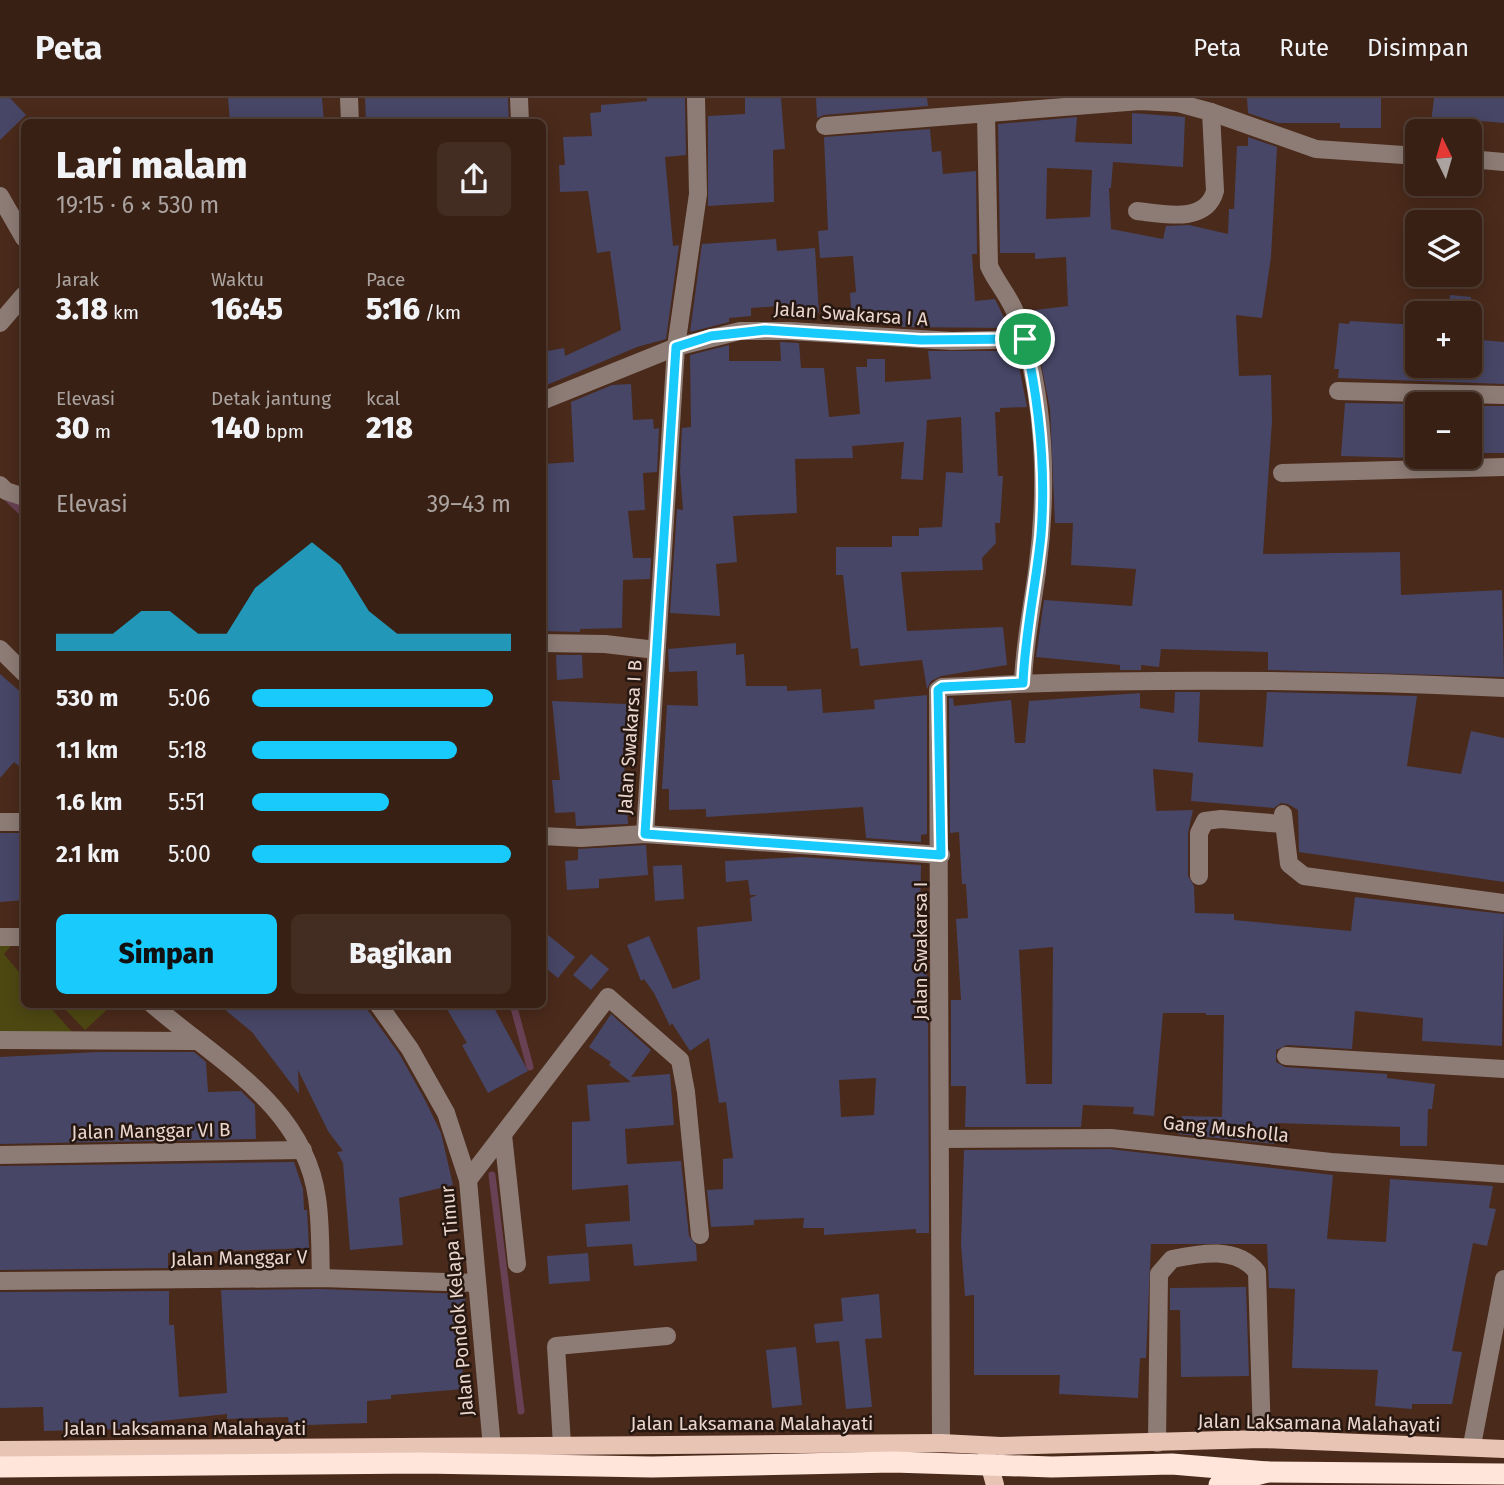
<!DOCTYPE html>
<html lang="id">
<meta charset="utf-8">
<style>
body{margin:0;font-family:"Fira Sans",sans-serif;background:#432d22;color:#f1f3f6;height:100vh;display:flex;flex-direction:column;font-size:26px;white-space:nowrap}
*{box-sizing:border-box;margin:0}
p{font-size:23px;color:#aba3a0}
.icon{flex:none;width:38px;height:38px;fill:none;stroke:currentColor;stroke-width:2;stroke-linecap:round;stroke-linejoin:round}
.map{position:relative;flex:1;overflow:hidden}
.drawer{position:absolute;left:21px;top:21px;width:525px;height:889px;display:flex;flex-direction:column;background:#382014;border-radius:10px;box-shadow:0 4px 18px #0003,0 0 0 2px #523e34}
.drawer>*{flex:none}
.needle{width:46px;rotate:355deg}
.buttons{position:absolute;left:1405px;top:21px;display:grid;gap:14px}
.buttons a{display:grid;place-items:center;width:77px;height:77px;border-radius:10px;background:#382014;box-shadow:0 4px 18px #0003,0 0 0 2px #523e34;font-size:35px}
.pin{position:absolute;display:grid;place-items:center;width:60px;height:60px;color:#fff;margin:-30px;border:4px solid #fff;border-radius:50%;box-shadow:0 2px 7px #0007}
.round{display:grid;place-items:center;flex:none;width:74px;height:74px;border-radius:10px;background:#432d22}
.head{display:flex;align-items:center;justify-content:space-between;height:119px;padding:0 35px}
h1{font-size:38px;font-weight:800;line-height:52px}
.metrics{display:grid;grid-template-columns:repeat(3,1fr);gap:10px;height:119px;padding:7px 35px}
.metrics div{display:grid;align-content:center}
.metrics b{font-size:30px;font-weight:800}
.metrics small{font-size:19px;font-weight:400}
.metrics p{font-size:19px}
.chart{height:196px;padding:14px 35px}
.chart p{display:flex;justify-content:space-between}
.chart svg{width:100%;height:126px;margin-top:7px;fill:#19cafc;opacity:.7}
.action{display:flex;gap:14px;margin-top:auto;padding:14px 35px}
.action a{flex:1;height:80px;border-radius:10px;background:#19cafc;color:#111;font-size:28px;font-weight:800;line-height:80px;text-align:center}
.action a+a{background:#432d22;color:#f1f3f6}
ul{padding:0 35px;list-style:none;font-size:23px}
li{display:grid;grid-template-columns:112px 84px 1fr;align-items:center;height:52px}
li i{height:18px;border-radius:9px;background:#19cafc}
header{display:flex;align-items:center;gap:42px;box-sizing:border-box;height:98px;padding:0 35px;background:#382014;border-bottom:2px solid #523e34}
header strong{font-size:33px}
nav{display:flex;gap:38px;margin-inline-start:auto;font-size:24px}
.map>svg:first-child{display:block}
.green{fill:#4d4812}
.lines{fill:none;stroke-linecap:round;stroke-linejoin:round}
.stream{stroke:#684154;stroke-width:7}
.building{fill:#474666;fill-rule:evenodd}
.minor{stroke:#8d7c75;stroke-width:18}
.major{stroke:#e8c4b5;stroke-width:18}
.highway{stroke:#ffe5da;stroke-width:21}
.highway-bridge{stroke:#ffe5da;stroke-width:21}
.route-casing{stroke:#fff;stroke-width:14}
.route{stroke:#19cafc;stroke-width:9}
.labels{text-anchor:middle;dominant-baseline:central;stroke-width:5;stroke-linejoin:round;paint-order:stroke}
.street-label{font-size:19px;fill:#ebd6cd;stroke:#261710}
</style>
<header>
<strong>Peta</strong>
<nav><a>Peta</a><a>Rute</a><a>Disimpan</a></nav>
</header>
<div class="map">
<svg width="1504" height="1387" viewBox="0 0 1504 1387">
<rect width="100%" height="100%" fill="#4a2a1b"/>
<g class="green">
<polygon points="0,830 24,833 4,856 24,880 24,906 48,907 73,935 0,935"/>
<polygon points="61,907 112,907 85,932"/>
</g>
<g class="lines">
<g class="stream">
<polyline points="5,398 24,416"/>
<polyline points="513,906 530,969"/>
<polyline points="492,1077 521,1313"/>
</g>
</g>
<g class="building">
<polygon points="0,0 10,0 26,17 0,42"/>
<polygon points="228,0 322,0 324,24 301,24 300,20 230,24"/>
<polygon points="365,0 508,0 509,24 366,24"/>
<polygon points="647,0 685,0 686,57 665,59 673,148 679,147 666,241 637,249 542,289 542,254 564,250 565,258 621,232 610,153 597,155 588,93 560,94 559,67 565,67 563,39 592,38 590,15 601,14 601,7 647,3"/>
<polygon points="745,0 781,0 785,51 773,52 774,104 708,108 708,18 745,16"/>
<polygon points="816,0 927,0 928,8 824,17 817,20"/>
<polygon points="1247,0 1381,0 1381,30 1340,30 1340,25 1278,25 1248,15"/>
<polygon points="1434,0 1504,0 1504,25 1458,21 1457,33 1430,33"/>
<path d="M 1132,15 L 1185,19 L 1183,69 L 1113,64 L 1111,90 L 1109,90 L 1111,131 L 1163,141 L 1166,128 L 1189,127 L 1228,136 L 1229,111 L 1234,111 L 1237,48 L 1248,48 L 1248,39 L 1277,49 L 1271,159 L 1262,220 L 1236,217 L 1239,278 L 1271,277 L 1272,323 L 1263,456 L 1400,454 L 1401,497 L 1502,492 L 1504,579 L 1268,572 L 1268,554 L 1161,551 L 1159,569 L 1141,567 L 1141,572 L 1120,572 L 1120,567 L 1036,559 L 1044,502 L 1132,508 L 1136,471 L 1071,467 L 1073,425 L 1055,425 L 1050,311 L 1036,240 L 1027,213 L 1068,208 L 1066,159 L 1035,161 L 1035,155 L 1000,155 L 998,26 L 1077,19 L 1075,44 L 1132,46 ZM 1047,70 L 1092,72 L 1090,119 L 1046,121 Z"/>
<polygon points="930,31 932,54 941,53 943,76 976,73 977,156 972,156 975,203 995,201 1009,230 902,229 902,223 852,225 850,195 856,194 853,158 820,160 818,133 828,132 824,39"/>
<polygon points="776,141 777,153 815,150 819,215 793,217 792,207 751,210 751,218 729,220 729,224 690,234 702,146"/>
<polygon points="1450,197 1471,199 1470,215 1448,215"/>
<polygon points="1350,223 1418,227 1418,268 1470,268 1470,241 1504,244 1504,286 1338,280 1339,271 1334,271 1339,225 1349,226"/>
<polygon points="780,244 799,245 801,270 824,270 829,319 860,316 856,269 867,269 867,261 885,261 885,284 931,281 928,253 1016,253 1027,309 1000,310 1000,314 995,314 998,378 1003,378 1000,425 995,425 996,445 982,460 983,472 901,474 907,533 1003,529 1007,567 941,578 931,583 927,591 922,562 860,568 858,550 851,551 843,477 836,477 836,449 892,449 892,438 919,438 919,430 942,429 946,374 963,375 961,319 927,322 923,382 901,381 904,344 852,348 853,360 795,361 797,415 733,418 737,464 716,466 720,518 670,515 677,411 683,412 680,373 682,330 691,329 690,257 729,247 729,263 781,263"/>
<polygon points="631,286 633,322 653,321 654,331 659,330 657,374 643,375 645,412 628,413 633,460 651,460 650,481 623,482 622,530 580,531 580,534 542,533 542,366 574,364 571,304 612,287"/>
<polygon points="1345,305 1417,306 1413,360 1341,358"/>
<rect x="1470" y="308" width="34" height="47"/>
<polygon points="736,545 736,557 744,556 746,588 787,588 787,593 821,591 823,615 875,611 874,602 927,597 927,736 921,737 921,744 866,740 863,709 706,719 706,711 669,712 669,691 662,691 667,607 698,608 697,573 669,574 668,551"/>
<polygon points="556,557 582,557 583,580 557,582"/>
<polygon points="0,576 24,597 24,672 14,664 0,680"/>
<path d="M 1175,594 L 1200,594 L 1198,644 L 1263,649 L 1267,594 L 1417,598 L 1407,668 L 1461,676 L 1471,633 L 1504,640 L 1504,784 L 1299,754 L 1298,712 L 1288,706 L 1281,705 L 1274,710 L 1191,703 L 1193,675 L 1153,671 L 1156,713 L 1193,712 L 1188,735 L 1188,778 L 1194,788 L 1195,815 L 1234,816 L 1234,822 L 1351,833 L 1355,799 L 1504,816 L 1502,948 L 1422,943 L 1423,920 L 1355,913 L 1352,951 L 1287,947 L 1276,952 L 1276,964 L 1285,969 L 1387,976 L 1387,980 L 1435,986 L 1432,1011 L 1428,1011 L 1427,1048 L 1400,1048 L 1400,1029 L 1275,1025 L 1274,1046 L 1178,1036 L 1182,1018 L 1222,1019 L 1224,917 L 1206,917 L 1206,915 L 1163,915 L 1154,1018 L 1133,1016 L 1134,1009 L 1083,1007 L 1081,1029 L 965,1029 L 966,988 L 951,988 L 951,902 L 961,902 L 956,821 L 968,820 L 966,786 L 962,786 L 959,734 L 950,735 L 949,600 L 953,600 L 954,608 L 1011,602 L 1015,645 L 1025,645 L 1029,603 L 1140,595 L 1140,610 L 1174,615 ZM 1053,849 L 1052,986 L 1026,986 L 1019,852 Z"/>
<polygon points="552,603 626,606 629,648 623,649 628,726 576,728 575,714 555,715 552,682 560,682"/>
<polygon points="0,735 24,735 24,802 0,804"/>
<polygon points="646,747 648,777 599,781 599,790 567,792 565,763 578,762 578,751"/>
<path d="M 801,759 L 921,767 L 920,823 L 924,823 L 928,898 L 929,1135 L 916,1135 L 916,1131 L 824,1137 L 824,1130 L 803,1130 L 804,1120 L 754,1122 L 754,1127 L 711,1129 L 707,1092 L 723,1091 L 723,1061 L 733,1060 L 726,1004 L 719,1005 L 709,940 L 690,953 L 672,925 L 670,928 L 654,895 L 644,881 L 641,883 L 627,847 L 649,838 L 673,891 L 700,881 L 697,829 L 752,823 L 750,800 L 757,797 L 750,797 L 748,782 L 726,784 L 725,763 ZM 876,980 L 874,1017 L 841,1019 L 839,982 Z"/>
<polygon points="682,767 684,801 655,803 653,768"/>
<polygon points="542,832 575,859 558,880 542,867"/>
<polygon points="591,856 609,871 591,892 573,877"/>
<polygon points="218,906 363,906 372,918 400,957 425,1002 441,1035 453,1087 399,1100 403,1147 350,1152 343,1065 337,1054 343,1053 328,1033 298,972 299,996 252,934"/>
<polygon points="444,906 492,906 528,973 488,995 462,947 467,945"/>
<polygon points="611,916 651,952 631,979 670,976 674,1027 625,1031 627,1066 681,1063 689,1138 696,1147 697,1163 634,1168 632,1146 587,1149 585,1126 630,1123 628,1087 572,1092 572,1024 590,1023 587,987 631,984 609,967 611,964 589,949"/>
<polygon points="98,954 194,954 206,964 208,994 241,993 255,1007 256,1041 0,1046 0,959"/>
<polygon points="1110,1051 1333,1077 1327,1141 1386,1144 1390,1081 1493,1088 1489,1110 1496,1111 1487,1148 1473,1145 1452,1253 1462,1254 1452,1306 1412,1306 1412,1311 1375,1308 1378,1272 1292,1270 1295,1191 1269,1190 1267,1146 1151,1146 1146,1260 1140,1260 1138,1300 1059,1296 1060,1277 974,1277 974,1197 965,1198 961,1146 964,1052"/>
<polygon points="294,1064 303,1091 304,1112 307,1112 309,1150 168,1155 168,1170 0,1172 0,1068"/>
<polygon points="588,1155 590,1183 549,1186 547,1158"/>
<polygon points="1246,1189 1249,1278 1181,1279 1180,1212 1170,1212 1170,1190"/>
<polygon points="321,1191 465,1196 466,1224 459,1225 464,1291 391,1297 391,1301 367,1303 367,1325 308,1327 289,1327 288,1319 227,1321 227,1316 152,1324 152,1328 121,1331 44,1333 43,1309 0,1310 0,1194 169,1193 169,1227 174,1227 179,1299 227,1295 221,1192"/>
<polygon points="879,1196 882,1240 865,1241 872,1309 846,1311 839,1243 816,1245 814,1226 843,1223 841,1200"/>
<polygon points="796,1249 802,1307 772,1310 766,1252"/>
</g>
<g class="lines">
<g class="minor">
<polyline points="349,0 350,24"/>
<polyline points="519,0 520,24"/>
<path d="M 986,16 L 989,168 C 997,186 1011,200 1017,219 C 1046,297 1048,392 1037,473 C 1032,511 1024,547 1023,585"/>
<polyline points="825,28 1140,3 1178,5 1211,14 1316,51 1418,58"/>
<polyline points="1470,61 1504,64"/>
<polyline points="0,98 24,140"/>
<path d="M 1137,113 C 1164,116 1206,126 1215,93 L 1211,14"/>
<polyline points="0,225 24,197"/>
<polyline points="1338,293 1504,297"/>
<polyline points="542,303 676,249 740,233 790,233 952,243 1025,241"/>
<polyline points="1282,375 1504,369"/>
<polyline points="0,387 6,393 24,399"/>
<polyline points="542,545 605,546 656,552"/>
<polyline points="0,551 24,575"/>
<polyline points="1283,716 1289,766 1304,778 1504,805"/>
<polyline points="0,724 22,724 24,722"/>
<polyline points="645,736 676,249 698,96 696,0"/>
<polyline points="542,738 581,740 645,736 941,757"/>
<polyline points="1199,778 1199,735 1205,723 1221,721 1283,726"/>
<polyline points="0,839 24,839"/>
<path d="M 152,906 C 216,962 304,1007 317,1100 C 321,1126 320,1154 321,1180"/>
<polyline points="378,906 410,951 446,1015 468,1082 492,1350"/>
<polyline points="0,942 194,943"/>
<polyline points="1286,958 1504,971"/>
<polyline points="503,1037 517,1166"/>
<polyline points="942,1041 1111,1040 1331,1064 1504,1076"/>
<polyline points="0,1057 303,1052"/>
<polyline points="468,1082 608,899 680,962 686,994 700,1137"/>
<polyline points="0,1183 321,1180 477,1185"/>
<path d="M 941,1345 L 938,592 L 942,589 C 1129,580 1317,581 1504,590"/>
<path d="M 1157,1345 L 1159,1176 L 1172,1161 C 1201,1155 1237,1148 1257,1174 L 1262,1341"/>
<polyline points="562,1347 556,1248 667,1238"/>
<polyline points="1472,1347 1504,1181"/>
</g>
<g class="major">
<polyline points="0,1352 941,1345 1001,1348 1262,1341 1504,1351"/>
<polyline points="987,1358 995,1387"/>
</g>
<polyline class="highway" points="1219,1387 1267,1374 1504,1376"/>
<polyline class="highway-bridge" points="0,1369 422,1365 652,1369 893,1364 1052,1369 1172,1366 1267,1374"/>
</g>
<g class="lines">
<defs>
<path id="route" d="M 765,232 L 921,242 L 1025,241 C 1039,304 1046,372 1041,437 C 1036,487 1025,535 1023,585 L 942,589 L 938,592 L 941,757 L 645,736 L 676,249 L 711,238 Z"/>
</defs>
<use href="#route" class="route-casing"/>
<use href="#route" class="route"/>
</g>
<g class="labels">
<g class="street-label">
<text transform="translate(851 216) rotate(4)">Jalan Swakarsa I A</text>
<text transform="translate(630 639) rotate(-86)">Jalan Swakarsa I B</text>
<text transform="translate(920 853) rotate(-90)">Jalan Swakarsa I</text>
<text transform="translate(1226 1031) rotate(6)">Gang Musholla</text>
<text transform="translate(151 1033) rotate(-1)">Jalan Manggar VI B</text>
<text transform="translate(239 1160) rotate(-1)">Jalan Manggar V</text>
<text transform="translate(457 1203) rotate(-95)">Jalan Pondok Kelapa Timur</text>
<text x="752" y="1325">Jalan Laksamana Malahayati</text>
<text transform="translate(1319 1325) rotate(1)">Jalan Laksamana Malahayati</text>
<text x="185" y="1330">Jalan Laksamana Malahayati</text>
</g>
</g>
</svg>
<div class="buttons">
<a><svg class="needle" viewBox="-14 -14 28 28"><path d="M0-13l5 13h-10z" fill="#e53935"/><path d="M0 13l5-13h-10z" fill="#aba3a0"/></svg></a>
<a><svg class="icon" aria-label="layers" viewBox="0 0 24 24"><path d="M12 4l9 5-9 5-9-5zM3 14l9 5 9-5"/></svg></a>
<a>+</a>
<a>−</a>
</div>
<div class="pin" style="left:1025px;top:241px;background:#1e9e55"><svg class="icon" aria-label="arrive" viewBox="0 0 24 24"><path d="M6 21V4h12l-3 4 3 4H6"/></svg></div>
<section class="drawer">
<div class="head"><div><h1>Lari malam</h1><p>19:15 · 6 × 530 m</p></div><a class="round"><svg class="icon" aria-label="share" viewBox="0 0 24 24"><path d="M12 15V3M7 8l5-5 5 5M5 13v7h14v-7"/></svg></a></div>
<div class="metrics">
<div><p>Jarak</p><b>3.18<small> km</small></b></div>
<div><p>Waktu</p><b>16:45</b></div>
<div><p>Pace</p><b>5:16<small> /km</small></b></div>
</div>
<div class="metrics">
<div><p>Elevasi</p><b>30<small> m</small></b></div>
<div><p>Detak jantung</p><b>140<small> bpm</small></b></div>
<div><p>kcal</p><b>218</b></div>
</div>
<div class="chart"><p><span>Elevasi</span>39–43 m</p>
<svg viewBox="0 0 160 44" preserveAspectRatio="none"><path d="M0 44V38L10 38L20 38L30 30L40 30L50 38L60 38L70 22L80 14L90 6L100 14L110 30L120 38L130 38L140 38L150 38L160 38V44z"/></svg>
</div>
<ul>
<li><b>530 m</b>5:06<i style="width:93%"></i></li>
<li><b>1.1 km</b>5:18<i style="width:79%"></i></li>
<li><b>1.6 km</b>5:51<i style="width:53%"></i></li>
<li><b>2.1 km</b>5:00<i style="width:100%"></i></li>
</ul>
<div class="action"><a>Simpan</a><a>Bagikan</a></div>
</section>
</div>
